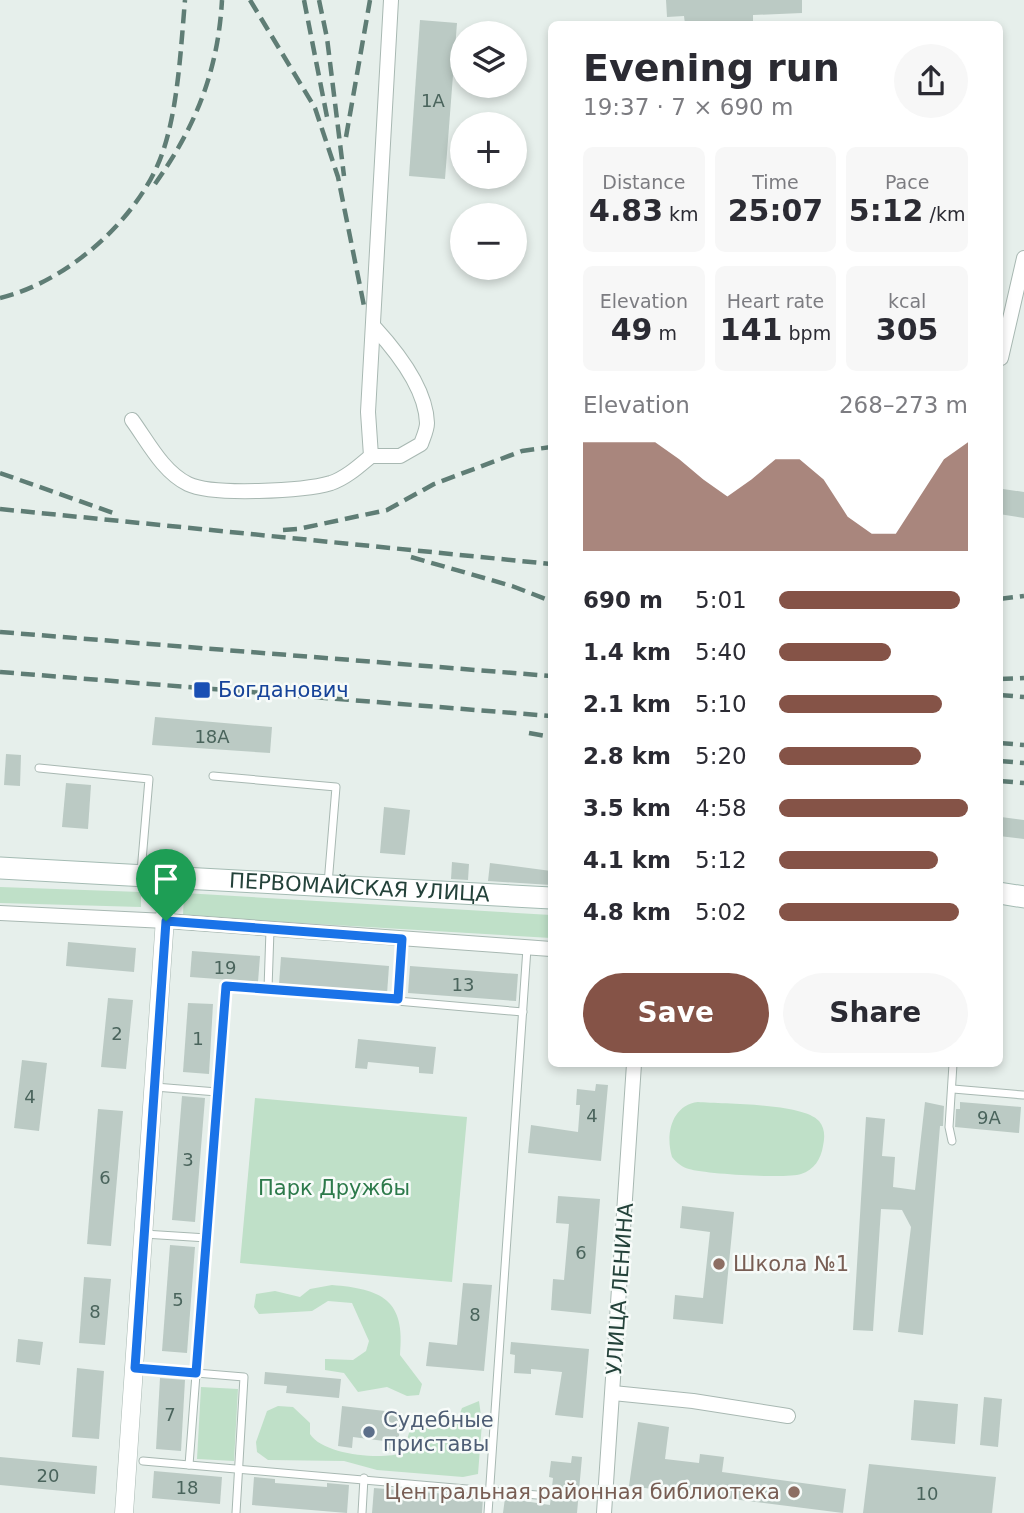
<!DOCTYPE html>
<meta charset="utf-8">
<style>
body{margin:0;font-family:"DejaVu Sans",sans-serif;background:#f7f7f7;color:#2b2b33;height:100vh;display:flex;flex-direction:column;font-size:26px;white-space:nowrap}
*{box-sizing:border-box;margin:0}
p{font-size:23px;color:#7c7c81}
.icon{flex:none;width:38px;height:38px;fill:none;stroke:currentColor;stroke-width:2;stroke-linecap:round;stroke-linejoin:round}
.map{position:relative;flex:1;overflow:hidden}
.sheet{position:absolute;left:548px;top:21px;width:455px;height:1046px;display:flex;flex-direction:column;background:#fff;border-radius:10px;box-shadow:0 4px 10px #0003}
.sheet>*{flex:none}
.controls{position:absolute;left:450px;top:21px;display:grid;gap:14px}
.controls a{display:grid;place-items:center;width:77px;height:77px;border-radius:50%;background:#fff;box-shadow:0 4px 10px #0003;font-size:35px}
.pin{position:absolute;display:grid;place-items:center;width:60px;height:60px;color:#fff;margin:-72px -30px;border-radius:50% 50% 50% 0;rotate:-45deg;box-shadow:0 0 7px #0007}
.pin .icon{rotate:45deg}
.round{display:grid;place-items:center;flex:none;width:74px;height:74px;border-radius:37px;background:#f7f7f7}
.overview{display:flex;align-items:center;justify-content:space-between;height:119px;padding:0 35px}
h1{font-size:38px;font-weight:700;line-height:52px}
.stats{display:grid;grid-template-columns:repeat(3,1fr);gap:10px;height:119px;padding:7px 35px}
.stats div{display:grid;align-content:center;border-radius:10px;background:#f7f7f7;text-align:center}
.stats b{font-size:30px;font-weight:700}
.stats small{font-size:19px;font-weight:400}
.stats p{font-size:19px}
.chart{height:196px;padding:14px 35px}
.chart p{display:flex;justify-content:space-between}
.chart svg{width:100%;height:126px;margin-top:7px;fill:#855347;opacity:.7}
.button{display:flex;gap:14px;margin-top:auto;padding:14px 35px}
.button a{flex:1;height:80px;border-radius:42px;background:#855347;color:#fff;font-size:28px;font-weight:700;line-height:80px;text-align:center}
.button a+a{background:#f7f7f7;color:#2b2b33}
ul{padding:0 35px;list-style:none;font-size:23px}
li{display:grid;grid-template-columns:112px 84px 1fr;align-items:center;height:52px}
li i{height:18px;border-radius:9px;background:#855347}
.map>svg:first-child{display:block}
.green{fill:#bfe0c8}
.building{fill:#bbcac4}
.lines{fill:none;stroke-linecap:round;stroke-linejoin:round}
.service-casing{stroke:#a8b8b2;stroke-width:9}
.minor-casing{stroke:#a8b8b2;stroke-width:16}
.tertiary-casing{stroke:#a8b8b2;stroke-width:19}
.secondary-casing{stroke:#a4bbb3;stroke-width:23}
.service{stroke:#fff;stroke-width:7}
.minor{stroke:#fff;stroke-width:14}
.tertiary{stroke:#fff;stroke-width:18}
.secondary{stroke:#fff;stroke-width:21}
.rail{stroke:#5f7d75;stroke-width:4.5;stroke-dasharray:14 7;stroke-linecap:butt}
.route-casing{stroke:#fff;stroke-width:14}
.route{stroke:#1a73e8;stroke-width:9}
.transit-dot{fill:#1a4fb4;stroke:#f7fbf9;stroke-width:2.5}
.education-dot{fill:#8d6e63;stroke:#f7fbf9;stroke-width:2.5}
.service-dot{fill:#5c6f8a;stroke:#f7fbf9;stroke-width:2.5}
.labels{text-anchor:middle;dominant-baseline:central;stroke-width:5;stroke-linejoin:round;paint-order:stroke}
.number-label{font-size:18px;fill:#4a645c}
.transit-label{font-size:21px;fill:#164399;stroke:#f7fbf9;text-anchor:start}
.street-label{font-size:21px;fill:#24423a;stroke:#f7fbf9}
.park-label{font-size:21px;fill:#2d7a4b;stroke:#f7fbf9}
.education-label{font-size:21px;fill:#785e54;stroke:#f7fbf9;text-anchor:start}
.service-label{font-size:21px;fill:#4e5e75;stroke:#f7fbf9;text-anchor:start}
</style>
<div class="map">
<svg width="1024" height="1513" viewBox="0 0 1024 1513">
<rect width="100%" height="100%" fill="#e6efeb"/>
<g class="green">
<polygon points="0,887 141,892 141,907 0,903"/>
<polygon points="184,893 551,915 551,938 183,916"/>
<polygon points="255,1098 467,1117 452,1282 240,1263"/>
<path d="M 698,1102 C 724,1104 803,1103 819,1121 C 825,1128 825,1137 823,1146 C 821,1159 814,1170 801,1174 C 787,1179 705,1174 689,1169 C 682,1167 677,1163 672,1157 C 665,1134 672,1105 698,1102 Z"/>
<path d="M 332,1285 C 381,1289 406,1299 400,1355 L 422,1384 L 419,1395 L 407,1396 L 387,1387 L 358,1392 L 344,1373 L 325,1370 L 325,1359 L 353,1360 L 366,1351 L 369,1341 L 352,1303 L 328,1301 L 312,1311 L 259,1314 L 254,1307 L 256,1294 L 275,1291 L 300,1297 L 310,1289 Z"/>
<polygon points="201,1387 238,1389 234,1461 197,1459"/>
<path d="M 479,1401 L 482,1423 L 478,1474 L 463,1477 L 377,1470 L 344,1461 L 268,1460 L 257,1452 L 256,1442 L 267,1411 L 278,1406 L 293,1407 L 310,1423 L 310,1434 C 323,1455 381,1460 403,1453 L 409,1433 L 416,1427 L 439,1428 L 456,1424 L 462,1408 Z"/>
</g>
<g class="building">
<polygon points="666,0 802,0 802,13 753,15 753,24 685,24 684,16 667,17"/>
<polygon points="420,20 457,23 445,179 409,176"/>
<polygon points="1003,489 1024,492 1024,518 999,514"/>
<polygon points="155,717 272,727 270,753 152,745"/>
<polygon points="6,754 21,755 20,786 4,785"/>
<polygon points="66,783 91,785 88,829 62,827"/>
<polygon points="384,807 410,810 405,855 380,853"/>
<polygon points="1001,817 1024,820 1024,839 999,836"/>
<polygon points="452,862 469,864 468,880 451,879"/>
<polygon points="490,863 551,871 551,885 488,881"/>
<polygon points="68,942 136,948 134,972 66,966"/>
<polygon points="192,951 260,956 258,982 190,977"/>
<polygon points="281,957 389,966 387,994 279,984"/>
<polygon points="410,966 518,974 516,1001 408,993"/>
<polygon points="108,998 133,1000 126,1069 101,1067"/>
<polygon points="188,1003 213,1004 209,1074 183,1072"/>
<polygon points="358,1039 436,1047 433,1074 419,1073 419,1067 368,1062 367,1069 355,1068"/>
<polygon points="22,1060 47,1063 39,1131 14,1128"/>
<polygon points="596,1084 608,1085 601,1161 528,1153 531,1125 578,1132 580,1105 576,1105 577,1089 595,1091"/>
<polygon points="182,1096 205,1098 195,1222 172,1220"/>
<polygon points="925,1102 944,1106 943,1126 940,1126 923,1335 898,1332 911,1227 902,1210 881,1209 873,1331 853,1330 866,1117 885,1119 882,1156 895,1157 893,1187 915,1190"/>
<polygon points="960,1102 1021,1107 1019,1133 955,1127 956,1109 960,1109"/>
<polygon points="98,1109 123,1111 111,1246 87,1244"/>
<polygon points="558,1196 600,1199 591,1314 551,1310 553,1279 564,1280 569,1224 556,1223"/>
<polygon points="682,1206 734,1212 723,1324 673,1319 675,1295 703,1298 710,1232 680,1228"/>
<polygon points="170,1245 195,1247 187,1353 162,1351"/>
<polygon points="84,1277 111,1279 105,1345 79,1343"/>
<polygon points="463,1283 492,1285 484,1371 426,1366 429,1342 457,1345"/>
<polygon points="18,1339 43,1342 40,1365 16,1362"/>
<polygon points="511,1342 589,1349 583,1418 555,1415 562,1372 531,1369 531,1374 514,1373 515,1355 510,1354"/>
<polygon points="77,1368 104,1371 99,1439 72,1437"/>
<polygon points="265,1372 341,1379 339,1398 286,1393 287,1386 264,1384"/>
<polygon points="160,1378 185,1380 181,1451 156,1449"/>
<polygon points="984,1397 1002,1399 998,1447 980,1445"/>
<polygon points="914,1400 958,1404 955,1444 911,1440"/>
<polygon points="342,1406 402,1413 397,1450 383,1449 384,1441 353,1437 352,1448 338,1446"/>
<polygon points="638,1422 669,1427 665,1459 699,1463 700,1454 724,1457 722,1472 846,1489 843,1513 629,1486"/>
<polygon points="572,1456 582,1457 577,1513 503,1513 505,1498 550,1505 553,1478 549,1477 551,1461 571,1463"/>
<polygon points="0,1457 97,1466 95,1494 0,1485"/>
<polygon points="869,1464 996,1477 992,1513 863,1513"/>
<polygon points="154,1471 222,1477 220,1504 152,1498"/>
<polygon points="254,1477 275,1479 275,1483 327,1487 327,1483 349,1485 347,1513 252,1505"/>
<polygon points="374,1488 483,1497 482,1513 372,1513"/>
</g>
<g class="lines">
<defs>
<g id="service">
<polyline points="39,768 149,779 141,872"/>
<polyline points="213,776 336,787 328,884"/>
<polyline points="268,989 270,930"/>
<polyline points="398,999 402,938"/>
<polyline points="155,1087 217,1092"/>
<polyline points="953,1089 1023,1095"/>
<polyline points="952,1141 949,1127 953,1064"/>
<polyline points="144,1234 207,1238"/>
<polyline points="136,1368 244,1377 236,1513"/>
<polyline points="143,1461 537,1495"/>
<polyline points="189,1465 226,986 523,1012"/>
<polyline points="362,1513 364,1478"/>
<polyline points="488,1513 527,948"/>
</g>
<g id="minor">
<polyline points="1001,358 1024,258"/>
<path d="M 132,420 C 148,442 163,472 188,484 C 213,496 304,491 331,483 C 346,478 359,466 371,456 L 368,412 L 391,0"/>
<path d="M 371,456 L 400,456 L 421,444 C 423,438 427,430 427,423 C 426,389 397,352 375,328"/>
<polyline points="0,913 166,921 551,949"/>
<polyline points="613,1393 693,1401 788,1416"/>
<polyline points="604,1513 634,1064"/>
</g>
<polyline id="tertiary" points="124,1513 168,875"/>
<g id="secondary">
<path id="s1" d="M 0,868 L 551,898"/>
<polyline points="999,893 1024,897"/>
</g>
</defs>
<use href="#service" class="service-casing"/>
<use href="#minor" class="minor-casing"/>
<use href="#tertiary" class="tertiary-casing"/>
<use href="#secondary" class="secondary-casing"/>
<use href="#service" class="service"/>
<use href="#minor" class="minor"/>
<use href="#tertiary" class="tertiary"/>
<use href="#secondary" class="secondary"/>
<g class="rail">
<polyline points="250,0 315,108 338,177 365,311"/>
<polyline points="304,0 328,122"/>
<polyline points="319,0 327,38 344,176"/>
<polyline points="346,137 370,0"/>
<path d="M 155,184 C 196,126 218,71 222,0"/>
<path d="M 0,298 C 67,282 139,219 162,154 C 178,110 181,46 185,0"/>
<polyline points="0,473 116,514"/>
<polyline points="0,509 551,564"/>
<polyline points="283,530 298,529 387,510 434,484 522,451 551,447"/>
<polyline points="411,557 512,586 551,601"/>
<polyline points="999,599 1024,596"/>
<polyline points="0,632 551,676"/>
<polyline points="0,672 551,716"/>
<polyline points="999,679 1024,678"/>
<polyline points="999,695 1024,697"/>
<polyline points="529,733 551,737"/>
<polyline points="999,743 1024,745"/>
<polyline points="999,761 1024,763"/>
<polyline points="999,781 1024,783"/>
</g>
</g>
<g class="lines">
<defs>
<polygon id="route" points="166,921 402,939 398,999 226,986 196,1373 135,1368"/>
</defs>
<use href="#route" class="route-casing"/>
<use href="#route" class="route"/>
</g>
<rect class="transit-dot" x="193" y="681" width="18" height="18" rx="3.5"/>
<g class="education-dot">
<circle cx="719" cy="1264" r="7"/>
<circle cx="794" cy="1492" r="7"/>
</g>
<circle class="service-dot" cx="369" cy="1432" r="7"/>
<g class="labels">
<g class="number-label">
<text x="433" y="100">1А</text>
<text x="212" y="736">18А</text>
<text x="225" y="967">19</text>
<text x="463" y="984">13</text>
<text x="117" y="1033">2</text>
<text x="198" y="1038">1</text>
<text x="30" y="1096">4</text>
<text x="592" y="1115">4</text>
<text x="989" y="1117">9А</text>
<text x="188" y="1159">3</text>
<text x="105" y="1177">6</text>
<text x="581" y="1252">6</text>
<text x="178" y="1299">5</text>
<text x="95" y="1311">8</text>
<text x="475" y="1314">8</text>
<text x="170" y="1414">7</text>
<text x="48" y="1475">20</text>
<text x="187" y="1487">18</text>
<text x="927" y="1493">10</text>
</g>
<g class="transit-label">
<text x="218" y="690">Богданович</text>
</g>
<g class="street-label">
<text stroke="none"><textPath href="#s1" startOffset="360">ПЕРВОМАЙСКАЯ УЛИЦА</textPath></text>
<text transform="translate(620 1289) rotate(-86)">УЛИЦА ЛЕНИНА</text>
</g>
<g class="park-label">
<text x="334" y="1188">Парк Дружбы</text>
</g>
<g class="education-label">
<text x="733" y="1264">Школа №1</text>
<text x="780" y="1492" text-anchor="end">Центральная районная библиотека</text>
</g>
<g class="service-label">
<text x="383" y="1420">Судебные<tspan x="383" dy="24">приставы</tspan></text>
</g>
</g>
</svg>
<div class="controls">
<a><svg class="icon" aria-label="layers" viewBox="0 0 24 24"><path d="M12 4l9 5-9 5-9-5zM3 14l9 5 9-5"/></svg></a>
<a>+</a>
<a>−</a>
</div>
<div class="pin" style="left:166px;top:921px;background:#1e9e55"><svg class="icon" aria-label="arrive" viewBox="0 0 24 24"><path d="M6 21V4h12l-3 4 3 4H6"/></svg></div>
<section class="sheet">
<div class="overview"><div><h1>Evening run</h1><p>19:37 · 7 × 690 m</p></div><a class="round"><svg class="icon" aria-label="share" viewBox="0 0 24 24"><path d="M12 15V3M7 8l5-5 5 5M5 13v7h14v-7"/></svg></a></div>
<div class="stats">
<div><p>Distance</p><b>4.83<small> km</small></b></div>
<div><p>Time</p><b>25:07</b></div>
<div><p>Pace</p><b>5:12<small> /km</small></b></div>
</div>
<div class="stats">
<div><p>Elevation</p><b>49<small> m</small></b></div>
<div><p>Heart rate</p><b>141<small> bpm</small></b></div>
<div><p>kcal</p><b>305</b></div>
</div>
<div class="chart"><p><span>Elevation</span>268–273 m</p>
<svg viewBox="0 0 160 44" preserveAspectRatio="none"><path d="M0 44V6L10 6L20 6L30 6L40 12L50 19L60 25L70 19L80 12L90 12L100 19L110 32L120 38L130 38L140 25L150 12L160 6V44z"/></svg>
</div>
<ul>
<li><b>690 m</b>5:01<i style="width:96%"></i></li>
<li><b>1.4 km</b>5:40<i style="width:59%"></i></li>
<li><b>2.1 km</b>5:10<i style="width:86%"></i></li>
<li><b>2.8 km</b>5:20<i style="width:75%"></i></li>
<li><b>3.5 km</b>4:58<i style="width:100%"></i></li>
<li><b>4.1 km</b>5:12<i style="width:84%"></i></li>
<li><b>4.8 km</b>5:02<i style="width:95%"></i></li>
</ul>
<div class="button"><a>Save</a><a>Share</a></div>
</section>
</div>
